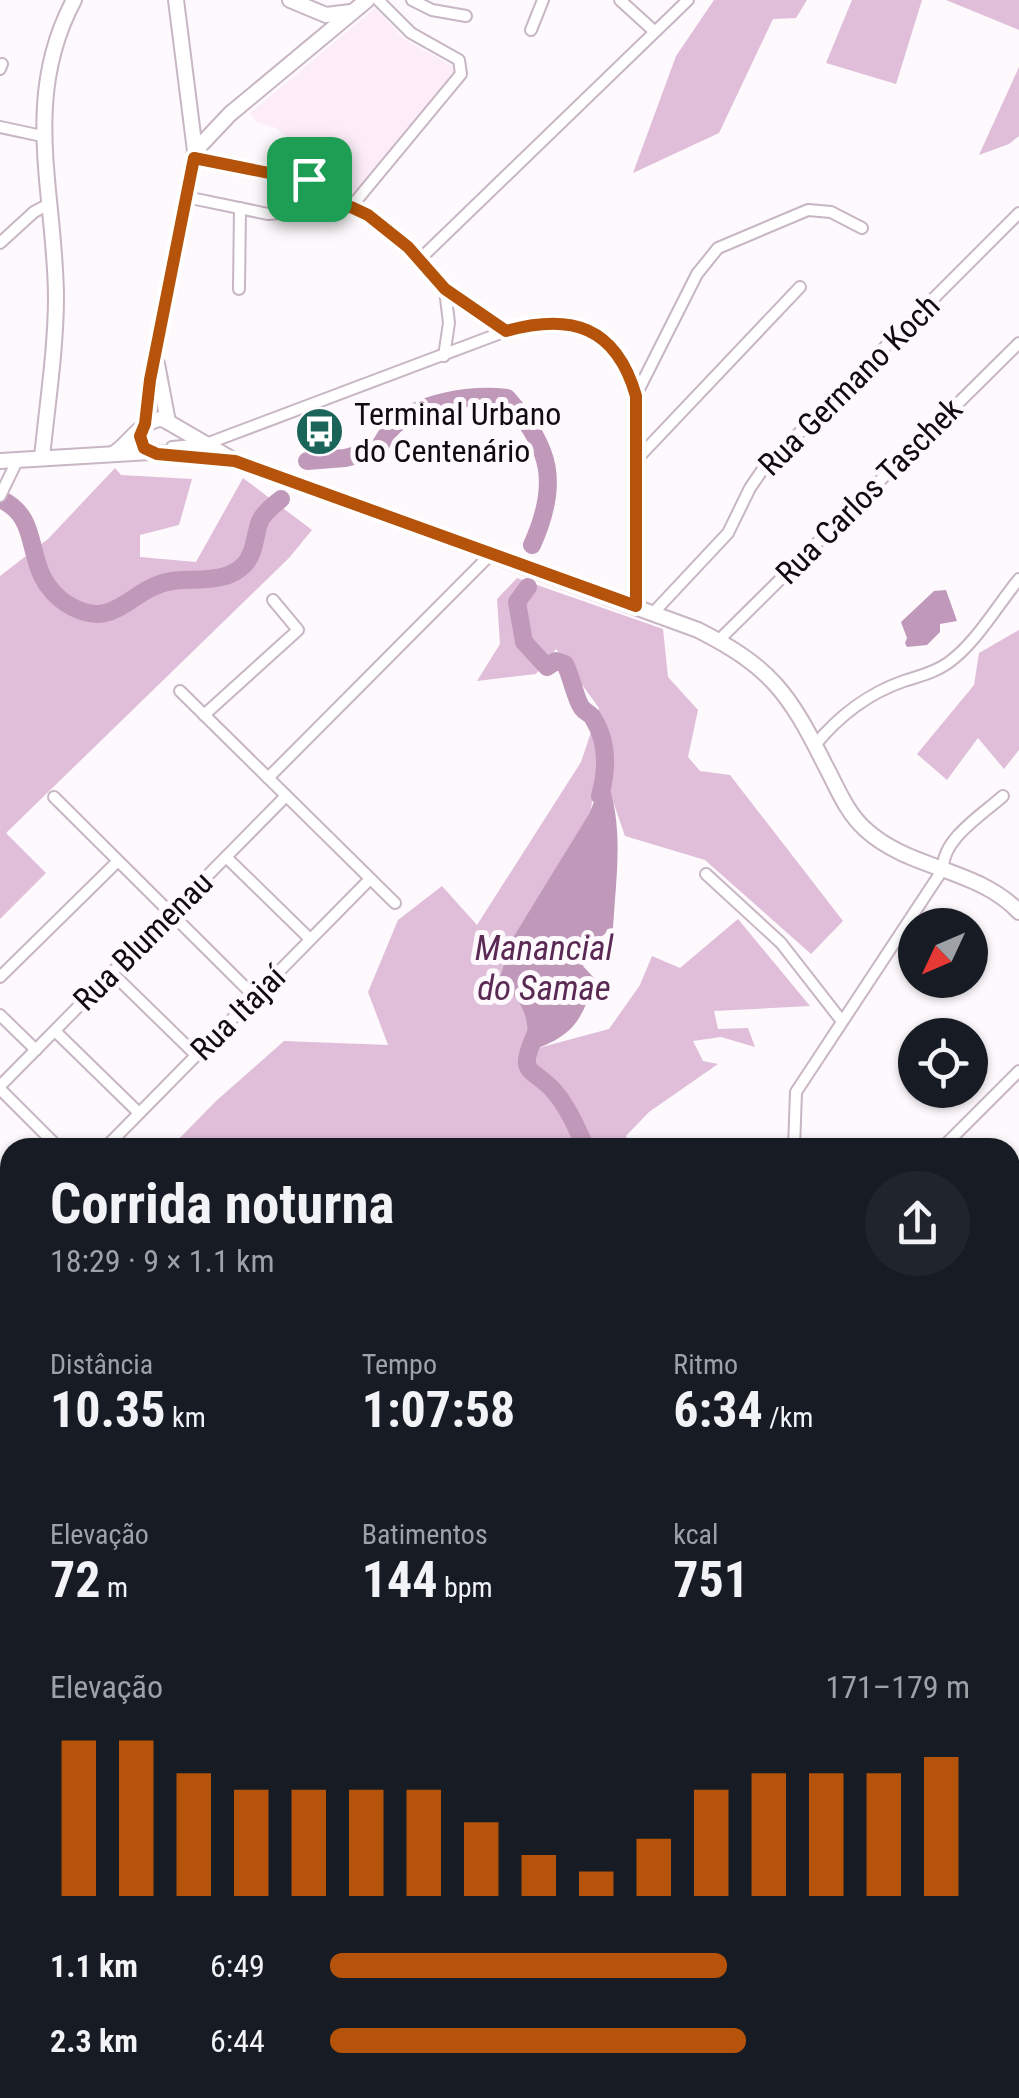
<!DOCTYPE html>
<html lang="pt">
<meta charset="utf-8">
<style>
body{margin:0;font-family:"Roboto Condensed",sans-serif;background:#20242c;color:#f1f3f6;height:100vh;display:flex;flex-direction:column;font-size:38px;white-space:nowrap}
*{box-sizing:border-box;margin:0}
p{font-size:32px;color:#9ea1a6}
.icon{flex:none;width:55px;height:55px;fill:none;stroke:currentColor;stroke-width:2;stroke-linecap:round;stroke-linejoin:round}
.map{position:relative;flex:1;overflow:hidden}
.side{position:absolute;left:0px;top:1138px;width:1020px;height:962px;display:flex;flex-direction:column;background:#171b24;border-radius:30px 30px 0 0;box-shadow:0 2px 8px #0004}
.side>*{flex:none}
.needle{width:65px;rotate:226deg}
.buttons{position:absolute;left:898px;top:908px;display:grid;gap:20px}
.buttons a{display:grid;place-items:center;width:90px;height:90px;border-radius:50%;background:#171b24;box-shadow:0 2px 8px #0004;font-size:50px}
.pin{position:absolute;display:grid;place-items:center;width:85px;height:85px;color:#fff;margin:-42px;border-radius:20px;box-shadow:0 5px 15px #0006}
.round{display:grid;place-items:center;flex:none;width:105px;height:105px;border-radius:52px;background:#20242c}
.summary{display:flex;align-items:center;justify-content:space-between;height:170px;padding:0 50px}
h1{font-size:55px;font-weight:700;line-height:75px}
.stats{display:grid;grid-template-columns:repeat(3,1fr);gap:15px;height:170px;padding:10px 50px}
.stats div{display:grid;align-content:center}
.stats b{font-size:50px;font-weight:700}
.stats small{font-size:28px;font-weight:400}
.stats p{font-size:28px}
.chart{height:280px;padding:20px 50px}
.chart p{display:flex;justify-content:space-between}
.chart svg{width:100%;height:180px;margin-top:10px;stroke:#b45309;stroke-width:6}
ul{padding:0 50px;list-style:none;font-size:32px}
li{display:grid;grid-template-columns:160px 120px 1fr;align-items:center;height:75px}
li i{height:25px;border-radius:12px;background:#b45309}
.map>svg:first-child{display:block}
.built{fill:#fcedf9}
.green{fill:#e0beda}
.water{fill:#c099ba}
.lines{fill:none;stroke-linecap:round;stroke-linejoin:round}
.river{stroke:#c099ba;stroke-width:18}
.street-casing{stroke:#c8b6c5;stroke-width:14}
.secondary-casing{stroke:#c8b6c5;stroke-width:18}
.street{stroke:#fff;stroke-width:10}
.secondary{stroke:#fff;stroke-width:14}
.route-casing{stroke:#fff;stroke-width:20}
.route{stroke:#b45309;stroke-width:12}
.labels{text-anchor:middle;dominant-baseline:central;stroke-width:10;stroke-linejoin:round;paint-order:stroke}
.street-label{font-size:32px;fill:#110b10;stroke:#fdf9fc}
.poi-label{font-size:32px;fill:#110b10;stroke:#fdf9fc;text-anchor:start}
.water-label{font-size:35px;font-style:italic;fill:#5a2954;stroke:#fdf9fc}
</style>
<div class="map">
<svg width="1019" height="2098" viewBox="0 0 1019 2098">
<rect width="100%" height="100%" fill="#fdf9fc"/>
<polygon class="built" points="375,8 404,39 452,66 456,78 357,195 276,128 257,122 250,113"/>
<g class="green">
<polygon points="714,0 807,0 796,18 773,19 719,133 633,173 676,56"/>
<polygon points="852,0 922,0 896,84 826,63"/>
<polygon points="946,0 1019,0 1019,30"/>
<polygon points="1019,67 1019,136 1009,144 979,155"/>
<polygon points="115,468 121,475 192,479 179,525 140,535 140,557 196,562 243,478 312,530 289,558 6,833 46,873 0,919 0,576 48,539"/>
<path d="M 517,578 L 663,629 L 668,677 L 698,710 L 688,757 L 700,771 L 730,775 L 843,921 L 811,954 L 705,860 L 625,836 L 599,761 L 590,814 L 512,939 L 499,978 C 524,1004 530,1016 527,1051 L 609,1029 L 640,985 L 652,956 L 680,968 L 738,919 L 810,1006 L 714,1011 L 718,1029 L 748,1028 L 755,1047 L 721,1037 L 693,1041 L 703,1061 L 718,1064 L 649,1112 L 626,1136 L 629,1147 L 170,1148 L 216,1101 L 284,1041 L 388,1045 L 368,992 L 398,920 L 442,886 L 477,925 L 581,762 L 599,708 L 556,649 L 536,674 L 477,681 L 500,644 L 497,599 Z"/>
<polygon points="1019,630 1019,750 1004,769 978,738 947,780 917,754 974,685 979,653"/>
<polygon points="0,1342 10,1351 10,2090 64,2090 55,2098 0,2098"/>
<polygon points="1019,1680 1019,2011 1010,2020 1010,1688"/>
<polygon points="93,2090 382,2090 373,2098 85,2098"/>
<polygon points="534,2090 939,2090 944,2098 525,2098"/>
</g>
<g class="water">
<polygon points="946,590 957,621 940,624 940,632 927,645 907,647 905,643 907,638 901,622 934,591"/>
<path d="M 605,775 C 625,824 616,876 613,928 L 590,945 L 583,966 L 594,978 C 583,1022 572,1037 527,1052 C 530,1016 524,1004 499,979 L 512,939 L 589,814 Z"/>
</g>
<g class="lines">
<g class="river">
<path d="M 307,461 L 345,458 L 377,450 C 382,443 386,435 391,429 C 417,401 472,394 507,398 C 551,447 560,483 532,545"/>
<path d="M 0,499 C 35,515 28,546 42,576 C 48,588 56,597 67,604 C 115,634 130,587 172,581 C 195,578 227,584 245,564 C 255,553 255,534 260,521 C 264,512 274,505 281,499"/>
<path d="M 528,587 L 517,602 L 524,642 L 547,667 L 556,661 L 565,664 C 571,675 576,701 582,708 C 585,712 591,714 593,718 C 608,742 607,771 600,796"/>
<path d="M 536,1033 C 516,1077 532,1066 554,1091 C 568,1107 577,1129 586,1148"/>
<polyline points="288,2098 296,2090"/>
</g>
<defs>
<g id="street">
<polyline points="412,0 432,10 466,16"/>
<polyline points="620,0 654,31"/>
<polyline points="531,30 543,0"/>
<polyline points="0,69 2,64"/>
<polyline points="0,127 42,136"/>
<polyline points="193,158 309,179 318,188 320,208"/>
<polyline points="186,197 268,214 351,207 391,232 420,259 445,289 506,331"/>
<polyline points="351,207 461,74 459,60 411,33 378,0"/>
<polyline points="0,243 34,212 49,204"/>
<polyline points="420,259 688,0"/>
<polyline points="239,289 240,208"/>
<polyline points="444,356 449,323 445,290"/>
<polyline points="636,395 697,274 718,248 808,210 831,212 862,228"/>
<path d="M 172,447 L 206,444 L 506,331 C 571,312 617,326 636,396 L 636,605"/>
<polyline points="636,460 800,287"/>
<polyline points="0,496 17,461"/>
<polyline points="654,612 728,533 750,488 763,469 1019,213"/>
<polyline points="719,640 1019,343"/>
<polyline points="180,691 395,903"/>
<polyline points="204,715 298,630 273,600"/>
<path d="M 815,745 C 838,717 869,693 904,681 C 919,676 934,673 948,663 C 976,643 997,606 1019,579"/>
<polyline points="268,778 491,554"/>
<polyline points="54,797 254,996"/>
<polyline points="226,857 310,939"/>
<polyline points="706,874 781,943 841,1020"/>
<polyline points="112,973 196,1055"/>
<polyline points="0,977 117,862"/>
<polyline points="0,1015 36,1050"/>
<polyline points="55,1031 139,1113"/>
<polyline points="0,1086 286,796"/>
<polyline points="0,1089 59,1148"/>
<polyline points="105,1148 370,879"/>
<path d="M 794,1148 L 796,1092 L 943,869 C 942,839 982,815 1003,796"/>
<polyline points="942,1148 1019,1071"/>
<polyline points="0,1208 10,1218"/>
<polyline points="1010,1251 1019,1243"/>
<polyline points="0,1254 10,1244"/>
<polyline points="1010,1685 1019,1677"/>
<polyline points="1010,2088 1019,2079"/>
<polyline points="78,2098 87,2090"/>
<polyline points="1000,2098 1008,2090"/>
</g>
<g id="secondary">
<polyline points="176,0 195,151"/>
<polyline points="290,0 326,15 351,12"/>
<polyline points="157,364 168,422"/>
<polyline points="145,423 150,380 195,151 230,114 367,0"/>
<path d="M 113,454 C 131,443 141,419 163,419 L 235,461 L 698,630 C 771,667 789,693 825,765 C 837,787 846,812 865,829 C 909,870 978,868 1019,912"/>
<path d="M 42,458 C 47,405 56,350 56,296 C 55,192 21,99 74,0"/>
<polyline points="0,461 150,452 225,459"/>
<polyline points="1010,1505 1019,1497"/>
<polyline points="1010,1522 1019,1513"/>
<polyline points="388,2098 396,2090"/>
<polyline points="405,2098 413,2090"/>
</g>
</defs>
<use href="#street" class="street-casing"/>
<use href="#secondary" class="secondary-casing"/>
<use href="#street" class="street"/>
<use href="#secondary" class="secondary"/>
</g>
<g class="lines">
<defs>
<path id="route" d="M 194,158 L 314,182 L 320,208 L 351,207 L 368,215 L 408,247 L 445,289 L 506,331 C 571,313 616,326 636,396 L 636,606 L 235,461 L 157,454 L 144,448 L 140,436 L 145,424 L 150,380 Z"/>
</defs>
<use href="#route" class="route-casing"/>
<use href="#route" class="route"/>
</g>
<defs>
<symbol id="bus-disc" viewBox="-11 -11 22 22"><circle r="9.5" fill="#1b645a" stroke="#fdf9fc"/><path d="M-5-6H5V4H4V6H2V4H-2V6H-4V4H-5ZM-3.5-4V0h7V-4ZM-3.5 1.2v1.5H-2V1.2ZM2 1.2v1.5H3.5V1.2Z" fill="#fff"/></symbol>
</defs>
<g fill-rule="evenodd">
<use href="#bus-disc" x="292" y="404" width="55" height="55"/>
</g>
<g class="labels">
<g class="street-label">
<text transform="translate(849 385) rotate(-45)">Rua Germano Koch</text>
<text transform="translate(869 491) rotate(-45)">Rua Carlos Taschek</text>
<text transform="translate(143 941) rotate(-45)">Rua Blumenau</text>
<text transform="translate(238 1013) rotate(-45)">Rua Itajaí</text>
</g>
<g class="poi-label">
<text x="354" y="414">Terminal Urbano<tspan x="354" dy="37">do Centenário</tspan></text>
</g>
<g class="water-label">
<text x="544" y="948">Manancial<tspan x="544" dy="40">do Samae</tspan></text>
</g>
</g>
</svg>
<div class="buttons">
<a><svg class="needle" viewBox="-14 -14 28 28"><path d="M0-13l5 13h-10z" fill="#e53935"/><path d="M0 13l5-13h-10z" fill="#9ea1a6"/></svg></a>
<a><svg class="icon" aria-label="locate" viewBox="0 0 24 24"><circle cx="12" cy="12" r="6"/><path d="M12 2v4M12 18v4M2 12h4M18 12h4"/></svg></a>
</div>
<div class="pin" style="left:309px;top:179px;background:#1e9e55"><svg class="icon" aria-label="arrive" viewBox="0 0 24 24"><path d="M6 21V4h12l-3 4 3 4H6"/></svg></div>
<section class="side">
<div class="summary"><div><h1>Corrida noturna</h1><p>18:29 · 9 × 1.1 km</p></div><a class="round"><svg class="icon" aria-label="share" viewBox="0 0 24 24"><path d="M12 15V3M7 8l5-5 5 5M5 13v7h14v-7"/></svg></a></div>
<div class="stats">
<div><p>Distância</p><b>10.35<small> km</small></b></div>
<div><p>Tempo</p><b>1:07:58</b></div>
<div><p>Ritmo</p><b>6:34<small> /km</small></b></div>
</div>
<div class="stats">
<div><p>Elevação</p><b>72<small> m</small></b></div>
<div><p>Batimentos</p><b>144<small> bpm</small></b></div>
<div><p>kcal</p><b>751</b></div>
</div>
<div class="chart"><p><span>Elevação</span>171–179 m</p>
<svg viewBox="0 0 160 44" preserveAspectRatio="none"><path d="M5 44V6M15 44V6M25 44V14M35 44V18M45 44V18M55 44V18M65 44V18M75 44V26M85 44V34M95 44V38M105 44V30M115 44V18M125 44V14M135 44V14M145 44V14M155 44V10"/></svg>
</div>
<ul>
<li><b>1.1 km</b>6:49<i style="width:62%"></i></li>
<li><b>2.3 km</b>6:44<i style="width:65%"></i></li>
</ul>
</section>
</div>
